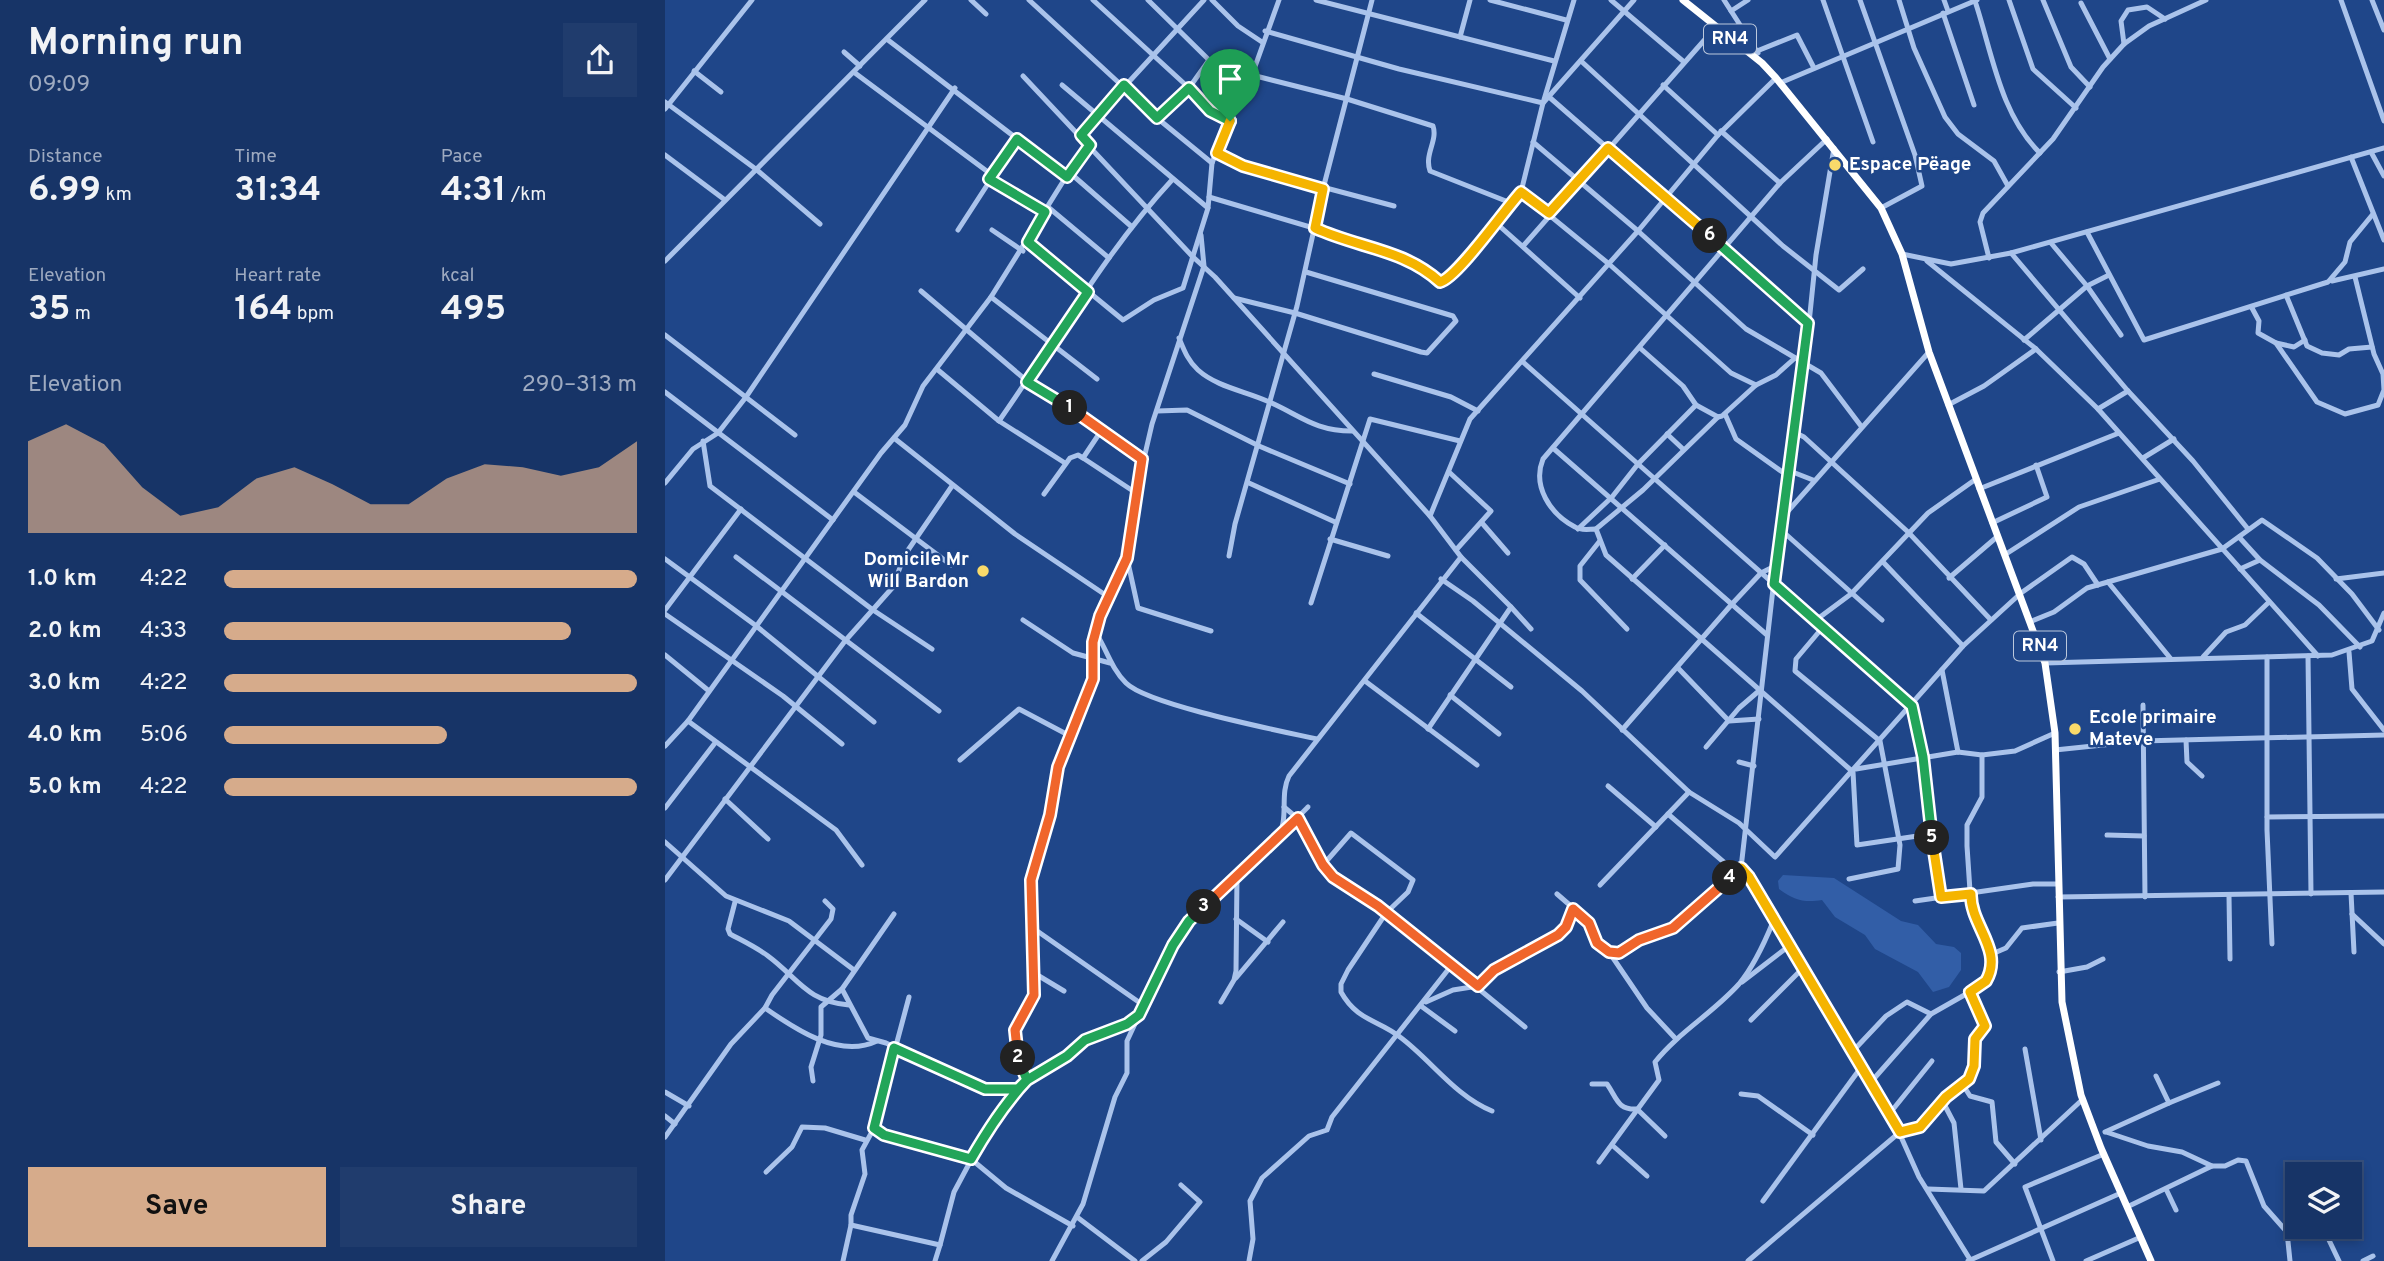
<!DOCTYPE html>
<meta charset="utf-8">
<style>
body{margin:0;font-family:Overpass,sans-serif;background:#203c6d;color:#f1f3f6;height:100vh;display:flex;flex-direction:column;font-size:26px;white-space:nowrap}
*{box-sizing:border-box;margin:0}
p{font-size:23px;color:#9eaac0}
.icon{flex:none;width:38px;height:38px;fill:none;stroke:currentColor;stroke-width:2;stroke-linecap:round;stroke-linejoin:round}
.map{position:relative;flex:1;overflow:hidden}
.side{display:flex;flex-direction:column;background:#173467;width:665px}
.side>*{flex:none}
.controls{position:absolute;left:1620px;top:1162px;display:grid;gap:14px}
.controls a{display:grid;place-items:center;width:77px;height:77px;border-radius:0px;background:#173467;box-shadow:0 4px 10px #0003,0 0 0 2px #364f7b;font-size:35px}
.pin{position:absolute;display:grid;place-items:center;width:60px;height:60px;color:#fff;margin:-72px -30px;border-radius:50% 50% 50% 0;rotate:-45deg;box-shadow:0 0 7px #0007}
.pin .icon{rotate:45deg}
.km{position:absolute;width:35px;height:35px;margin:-18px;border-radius:50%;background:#222;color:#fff;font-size:19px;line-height:35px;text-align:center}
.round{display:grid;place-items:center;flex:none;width:74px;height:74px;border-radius:0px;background:#203c6d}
.head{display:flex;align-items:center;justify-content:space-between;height:119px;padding:0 28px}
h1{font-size:38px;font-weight:700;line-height:52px}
.metrics{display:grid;grid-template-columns:repeat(3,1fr);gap:10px;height:119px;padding:7px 28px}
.metrics div{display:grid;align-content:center}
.metrics b{font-size:35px;font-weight:700}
.metrics small{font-size:19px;font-weight:400}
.metrics p{font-size:19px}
.chart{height:196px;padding:14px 28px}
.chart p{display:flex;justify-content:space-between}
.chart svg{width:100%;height:126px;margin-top:7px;fill:#d6ab8b;opacity:.7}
.primary-button{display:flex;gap:14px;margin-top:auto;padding:14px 28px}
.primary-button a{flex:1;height:80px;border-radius:0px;background:#d6ab8b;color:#111;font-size:28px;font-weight:700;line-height:80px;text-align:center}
.primary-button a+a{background:#203c6d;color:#f1f3f6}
ul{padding:0 28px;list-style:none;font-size:23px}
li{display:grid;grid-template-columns:112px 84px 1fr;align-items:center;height:52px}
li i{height:18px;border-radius:9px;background:#d6ab8b}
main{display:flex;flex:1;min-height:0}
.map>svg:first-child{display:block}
.green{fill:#325ea7}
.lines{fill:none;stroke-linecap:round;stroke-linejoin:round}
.minor{stroke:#aac3eb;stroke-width:5}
.highway{stroke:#fff;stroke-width:7}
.split-1-casing{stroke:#fff;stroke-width:14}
.split-2-casing{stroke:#fff;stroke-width:14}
.split-3-casing{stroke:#fff;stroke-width:14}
.split-4-casing{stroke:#fff;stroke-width:14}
.split-5-casing{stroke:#fff;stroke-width:14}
.split-6-casing{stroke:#fff;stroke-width:14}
.split-7-casing{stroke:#fff;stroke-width:14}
.split-1{stroke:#22a559;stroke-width:9}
.split-2{stroke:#f0652b;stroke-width:9}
.split-3{stroke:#22a559;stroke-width:9}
.split-4{stroke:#f0652b;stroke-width:9}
.split-5{stroke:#f5b400;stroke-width:9}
.split-6{stroke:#22a559;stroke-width:9}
.split-7{stroke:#f5b400;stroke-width:9}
.poi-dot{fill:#f9da6a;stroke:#1f4689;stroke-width:2.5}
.labels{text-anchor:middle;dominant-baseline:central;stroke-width:5;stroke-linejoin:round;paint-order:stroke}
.shield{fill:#1f4689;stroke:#bcc8dc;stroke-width:2}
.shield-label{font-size:18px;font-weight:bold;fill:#fff}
.poi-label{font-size:19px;font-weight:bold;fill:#fff;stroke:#1f4689;text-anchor:start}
</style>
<main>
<section class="side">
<div class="head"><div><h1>Morning run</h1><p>09:09</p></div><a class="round"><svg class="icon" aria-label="share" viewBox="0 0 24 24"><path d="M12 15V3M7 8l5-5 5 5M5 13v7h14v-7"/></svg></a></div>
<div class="metrics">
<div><p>Distance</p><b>6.99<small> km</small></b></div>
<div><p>Time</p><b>31:34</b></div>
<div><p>Pace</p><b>4:31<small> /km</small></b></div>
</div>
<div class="metrics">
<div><p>Elevation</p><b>35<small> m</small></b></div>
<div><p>Heart rate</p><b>164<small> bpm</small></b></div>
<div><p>kcal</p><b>495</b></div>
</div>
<div class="chart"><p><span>Elevation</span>290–313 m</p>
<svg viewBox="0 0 160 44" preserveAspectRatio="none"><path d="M0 44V12L10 6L20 13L30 28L40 38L50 35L60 25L70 21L80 27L90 34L100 34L110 25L120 20L130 21L140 24L150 21L160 12V44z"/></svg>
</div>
<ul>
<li><b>1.0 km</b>4:22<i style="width:100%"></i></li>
<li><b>2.0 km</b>4:33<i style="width:84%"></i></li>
<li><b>3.0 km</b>4:22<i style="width:100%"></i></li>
<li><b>4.0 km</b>5:06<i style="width:54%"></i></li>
<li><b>5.0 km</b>4:22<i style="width:100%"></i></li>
</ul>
<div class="primary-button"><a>Save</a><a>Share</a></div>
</section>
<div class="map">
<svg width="1719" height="1261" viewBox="0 0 1719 1261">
<rect width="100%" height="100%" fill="#1f4689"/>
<path class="green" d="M 1118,875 L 1169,878 L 1236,921 L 1253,925 L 1271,944 L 1289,947 L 1296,953 L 1296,970 L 1284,987 L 1268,992 L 1253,972 L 1210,949 L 1200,935 L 1170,917 L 1157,900 C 1139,903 1129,900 1114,889 L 1113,881 Z"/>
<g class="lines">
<g class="minor">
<polyline points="306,0 321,14"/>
<polyline points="364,0 492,118 547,163"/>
<polyline points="428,0 524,88 545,111 565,121"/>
<polyline points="483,0 544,60 582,84"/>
<polyline points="547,0 573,26 597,42"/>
<polyline points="651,0 889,61"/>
<polyline points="825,0 901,20"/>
<polyline points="946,0 1019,62"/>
<polyline points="1059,0 1093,53"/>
<polyline points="1158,0 1208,142"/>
<polyline points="1195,0 1250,155 1257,186 1216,208"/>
<polyline points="1234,0 1249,48 1280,117 1293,134 1329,161 1343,186"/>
<polyline points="1279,0 1283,11"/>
<polyline points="1344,0 1368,69 1411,108"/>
<polyline points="1378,0 1406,67 1425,87"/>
<polyline points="1676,0 1719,121"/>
<polyline points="1707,0 1719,30"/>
<path d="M 1310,1 C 1327,52 1335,114 1375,153"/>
<polyline points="1416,3 1445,59"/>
<polyline points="1066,11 1083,0"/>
<polyline points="1278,13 1309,105"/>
<polyline points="600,31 734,69 878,103 969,0"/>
<polyline points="795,37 805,0"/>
<polyline points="223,40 402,177"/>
<polyline points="1459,44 1456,21 1463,10 1482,7 1500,19"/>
<polyline points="1092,51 1132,35 1149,68"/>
<polyline points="179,52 195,66"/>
<polyline points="916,61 1118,246 1174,290 1198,269"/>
<polyline points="29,71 56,92"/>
<polyline points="190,73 327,175"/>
<path d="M 587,75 L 682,99 L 768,126 C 773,141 759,154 765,171 L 846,203"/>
<polyline points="358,76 527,256 550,277 765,516"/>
<polyline points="1115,83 1312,0"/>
<polyline points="397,85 543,208"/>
<polyline points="998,85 1053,135"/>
<polyline points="883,96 1143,323"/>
<polyline points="0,102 92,170 155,224"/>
<polyline points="0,109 87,0"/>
<polyline points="492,118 524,88 544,60"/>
<polyline points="1056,131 1115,183"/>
<polyline points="416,134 539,0"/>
<path d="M 1162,139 L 1115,183 L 878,459 C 867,486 885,514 910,527 C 916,531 924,529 931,529 L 941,555 L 1188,772 L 1192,845 L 1266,834"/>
<polyline points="868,142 973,231 1081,329 1156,373 1196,426"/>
<polyline points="1706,152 1719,176"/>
<polyline points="552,153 578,166 729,206"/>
<polyline points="0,155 60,200"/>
<polyline points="1686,157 1719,240"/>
<polyline points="404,172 467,227"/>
<polyline points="324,179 380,212"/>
<polyline points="856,192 944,264 1066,373 1091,385"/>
<polyline points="544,197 723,250 760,268 778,282 804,257 856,192 878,103 909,0"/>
<polyline points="383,207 444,258"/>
<polyline points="830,222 915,298"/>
<polyline points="293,230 352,139"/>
<polyline points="327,230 358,251"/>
<polyline points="1422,232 1479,340 1663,282 1680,262 1685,242 1708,214"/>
<polyline points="363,242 458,320 489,300 518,288 543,208 547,163 573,99 587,75 614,0"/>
<polyline points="1386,243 1422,286 1456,335"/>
<polyline points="859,245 1050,28"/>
<polyline points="1346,253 1463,391 1528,461 1583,529"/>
<polyline points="1237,254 1286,264 1346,253 1719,148"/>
<polyline points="1324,258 1315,222 1318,213 1388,139 1438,67 1459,44 1484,26 1541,0"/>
<polyline points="0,261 260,0"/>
<polyline points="1262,261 1371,349 1433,409 1653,656"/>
<polyline points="1667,281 1719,269"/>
<polyline points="256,291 362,381 394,399 477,459"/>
<polyline points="1621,295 1642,346 1657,353 1674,355 1684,349 1707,347"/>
<polyline points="326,297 432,379"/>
<polyline points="569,298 630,313 756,352 762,353 791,321 788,316 641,272"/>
<polyline points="1587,308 1594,321 1593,333 1611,343 1652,402 1680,414 1713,405 1719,390 1718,374 1709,354 1690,277"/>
<polyline points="0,335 130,435"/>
<path d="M 514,338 C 519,350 523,361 533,370 C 552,387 580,391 602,401 C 635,415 649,431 687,431"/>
<polyline points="1359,340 1422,286 1444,275"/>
<polyline points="1611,343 1629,347 1640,340"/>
<polyline points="975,348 1018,386 1031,405"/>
<polyline points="858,362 973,464 1031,405 1053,417 1057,416 1091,385 1111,375 1130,358"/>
<polyline points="273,370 334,421 400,463"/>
<polyline points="709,374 786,397 813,411"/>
<polyline points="0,392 168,520"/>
<polyline points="1283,405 1319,386 1371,349"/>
<polyline points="1433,409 1463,391"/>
<polyline points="492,411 522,410 594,446 685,484"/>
<polyline points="1060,414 1071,439 1123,476"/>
<path d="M 334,421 C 391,340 440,252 507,180"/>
<polyline points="1131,433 1139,437 1243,532 1326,620"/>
<polyline points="1002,434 1018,449"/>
<polyline points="229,438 350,534 442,596"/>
<polyline points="38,441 45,486 208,610 267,649"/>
<polyline points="888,448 1102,635"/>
<polyline points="418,458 471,493 462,558 473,608 546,631"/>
<polyline points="1478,458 1509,439"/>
<polyline points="1125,471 1148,480"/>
<polyline points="784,472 826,511 791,550"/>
<polyline points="0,483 28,449 53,433 81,397 290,88"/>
<polyline points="584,483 670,522"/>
<polyline points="1314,489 1454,433"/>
<polyline points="189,492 286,565"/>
<polyline points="471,493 487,424 539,266 536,235"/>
<polyline points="379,494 405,458 413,455 418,458 436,431"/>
<polyline points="1116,519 1264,352"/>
<polyline points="817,523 843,553"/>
<polyline points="1327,523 1382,497 1371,465"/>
<polyline points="913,529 947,497 973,464 1247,706 1258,757 1276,897"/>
<polyline points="931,529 978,490 1053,417"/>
<polyline points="1115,529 1217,620"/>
<polyline points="1574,537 1595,560 1654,605 1695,647"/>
<polyline points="665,539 723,556"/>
<polyline points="934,542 915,566 915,580 962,629"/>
<polyline points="1341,554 1414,507 1495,479"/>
<polyline points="564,556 570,524 632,306 658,189 707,0"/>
<polyline points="71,557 274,711"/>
<polyline points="0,559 90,625 209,722"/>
<polyline points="1218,562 1298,646"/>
<polyline points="1575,569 1595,560"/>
<polyline points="1284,578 1333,536"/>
<polyline points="776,579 808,601 917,691 1024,792 1074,823 1110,857 1298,646 1356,593 1407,557 1419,564 1433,585"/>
<polyline points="967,579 1000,545"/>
<polyline points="1671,579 1719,573"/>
<polyline points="1443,582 1506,659"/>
<polyline points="646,603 705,419 795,441"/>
<polyline points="846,607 866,629"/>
<polyline points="0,610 76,509"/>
<polyline points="751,613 846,687"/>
<polyline points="0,614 118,696 177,744"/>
<polyline points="358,620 408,653 445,663"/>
<polyline points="1151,620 1186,594 1263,513 1311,479"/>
<polyline points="1367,621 1389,612 1422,588 1557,549 1597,520 1652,558 1687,594 1714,630"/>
<polyline points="1158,627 1131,659 1130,671 1215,741 1235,845 1233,869 1184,879"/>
<path d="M 431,633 C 442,650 446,668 461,683 C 483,705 616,731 652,739"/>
<polyline points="1684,652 1687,689 1719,730"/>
<polyline points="0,655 44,691"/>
<polyline points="1643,656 1646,894"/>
<polyline points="1538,657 1561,632 1580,625 1604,602"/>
<polyline points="1602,657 1602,830 1607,944"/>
<polyline points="1380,663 1667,655 1707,641 1719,613"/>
<polyline points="1013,668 1064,721 1094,719"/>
<polyline points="1277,670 1293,752"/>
<polyline points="700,681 812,765"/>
<polyline points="785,695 834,734"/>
<polyline points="1478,705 1480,897"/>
<polyline points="23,721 171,830 197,865"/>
<polyline points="763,729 846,607 796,557"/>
<polyline points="957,730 1067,604 1096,573 1110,566"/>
<polyline points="1521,740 1522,762 1537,776"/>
<polyline points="0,746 23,721 216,453 240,425 258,386 326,297 404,172 425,145"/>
<polyline points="1041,747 1074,708 1095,690"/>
<polyline points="1390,750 1476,741 1719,735"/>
<polyline points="1317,755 1317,797 1302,825 1302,846 1306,906 1327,954"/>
<polyline points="295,760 354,709 407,737"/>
<polyline points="1074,762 1089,766"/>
<polyline points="1191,769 1293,752 1317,755 1350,751 1390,733"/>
<polyline points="943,786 991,827"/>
<polyline points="60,799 103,839"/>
<polyline points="619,807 638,823 654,857 668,877 713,906 860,1027"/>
<polyline points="0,808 50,743"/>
<polyline points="1003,814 1061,864 1076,868 1084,877 1224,1110 1254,1177 1306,1261"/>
<polyline points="1602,817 1719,816"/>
<polyline points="618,832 643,807"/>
<polyline points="1442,835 1479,836"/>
<polyline points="0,842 61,896 124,921 189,970"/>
<path d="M 658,865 L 686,833 L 748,880 L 743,892 L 721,913 L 683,970 L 676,984 L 676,992 C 692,1021 714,1020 735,1037 C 766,1060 790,1096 827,1111"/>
<polyline points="0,880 180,641 228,587 239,556 287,486"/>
<polyline points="935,885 1024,792"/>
<polyline points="1686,893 1689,952"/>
<polyline points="892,894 922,920 932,943 944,952 954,953 974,940 1008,928 1076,868 1116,519 1140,362 1151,255 1169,148"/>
<polyline points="1564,896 1565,959"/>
<polyline points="1393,897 1719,892"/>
<polyline points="1250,901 1368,884 1393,884"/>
<path d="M 70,902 L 63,929 L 65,934 C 78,941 91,947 103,956 C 134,979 141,1001 184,1005"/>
<polyline points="1687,914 1719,944"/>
<polyline points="571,919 603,942"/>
<polyline points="365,926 478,1005"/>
<polyline points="944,952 982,1008 1010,1038"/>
<polyline points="1394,972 1422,967 1438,959"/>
<polyline points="369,973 399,991"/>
<polyline points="571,978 618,922"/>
<polyline points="1077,982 1124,946"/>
<polyline points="177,989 203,1038 221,1043 320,1089 353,1089"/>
<polyline points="244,997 209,1128 197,1150 200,1174 186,1215 186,1225 275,1245 270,1261"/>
<polyline points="556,1002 569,980 571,971 572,876"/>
<polyline points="761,1002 788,990 813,986 829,970 879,945 901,927 909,909"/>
<polyline points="756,1006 790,1031"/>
<path d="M 100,1008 C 130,1029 174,1059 212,1041"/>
<polyline points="1086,1020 1138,968"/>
<polyline points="1360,1049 1376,1140"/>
<polyline points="1188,1051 1221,1016 1242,1002 1266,1014"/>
<polyline points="362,1080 353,1061 349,1038 354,1020 369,995 366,880 385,815 393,767 428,679 428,642 435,616 462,558"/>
<polyline points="148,1081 146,1067 156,1035 156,1007 177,989 229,914"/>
<polyline points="1206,1082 1266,1014 1317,985 1324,975 1327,954 1341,948 1357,928 1393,923"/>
<path d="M 927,1084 L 942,1084 C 952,1098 952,1110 972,1109 L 1000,1136"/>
<polyline points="1298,1085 1305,1096 1327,1102 1331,1142 1350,1164"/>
<polyline points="0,1092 24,1106"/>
<polyline points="1076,1094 1093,1096 1148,1135"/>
<polyline points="1278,1102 1289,1123 1296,1189"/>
<polyline points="1504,1103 1553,1083"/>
<polyline points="1225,1113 1267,1061"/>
<polyline points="0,1116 10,1124"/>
<polyline points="209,1128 219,1135 306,1159 341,1188 408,1226"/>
<polyline points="1440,1132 1504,1103 1491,1076"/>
<polyline points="1441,1132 1483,1146 1517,1152 1547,1166 1560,1166 1573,1160 1581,1161 1599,1206 1622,1232 1625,1261"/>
<polyline points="0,1137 66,1044 100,1008 107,995 166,919 168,909 160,901"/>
<polyline points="947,1145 982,1176"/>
<path d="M 934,1162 L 994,1080 L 990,1062 C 1014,1032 1048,1013 1074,984 C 1089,966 1099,944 1108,922"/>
<polyline points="101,1172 127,1147 137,1127 160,1128 200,1140"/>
<polyline points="1263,1189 1319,1191 1418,1099"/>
<polyline points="1501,1189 1511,1210"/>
<polyline points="1098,1201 1197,1066"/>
<polyline points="1462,1207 1547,1166"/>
<polyline points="412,1217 470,1261"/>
<polyline points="1663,1238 1674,1261"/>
<polyline points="275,1245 289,1192 312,1149 343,1100 362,1080 402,1057 420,1040 462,1024 471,1016"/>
<polyline points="178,1261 186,1225"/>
<path d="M 387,1261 L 418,1204 L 450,1097 L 462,1073 L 462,1041 L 501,957 L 524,921 L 612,838 C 625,819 614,796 624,776 L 796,557 L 765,516 L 805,419 L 973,231 L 1053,135 L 1111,78"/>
<polyline points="477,1261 501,1242 535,1202 516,1185"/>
<polyline points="584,1261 588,1239 585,1201 597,1178 644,1136 662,1130 667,1117 786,966"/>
<polyline points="1083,1261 1235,1132 1255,1127 1281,1097 1304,1079 1309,1066 1310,1039 1320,1026 1305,991"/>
<polyline points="1303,1261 1456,1193"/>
<polyline points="1388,1261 1360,1187 1439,1154"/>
<polyline points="1421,1261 1476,1237"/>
<polyline points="1698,1261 1708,1256"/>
</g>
<polyline class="highway" points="1018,0 1097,63 1111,78 1216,208 1237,254 1264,352 1380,663 1390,733 1397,1002 1416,1095 1436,1148 1486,1261"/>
</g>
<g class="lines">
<defs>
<polyline id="split-1" points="405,408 362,382 423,292 363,242 380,212 324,179 352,139 402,177 425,145 416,135 459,85 492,118 524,88 545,111 565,121"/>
<polyline id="split-2" points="353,1058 350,1030 369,995 366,880 385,815 393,767 428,679 428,642 435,616 462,558 477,459 405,408"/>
<path id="split-3" d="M 353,1058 L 362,1080 C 340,1103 322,1131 306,1159 L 219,1135 L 209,1128 L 229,1048 L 320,1089 L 353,1089 L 362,1080 L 402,1056 L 420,1040 L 462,1024 L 474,1015 L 508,945 L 524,921 L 539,907"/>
<polyline id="split-4" points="539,907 633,818 658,865 668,877 713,906 813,986 829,970 893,935 901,927 908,909 924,923 932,943 944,952 954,953 974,940 1008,928 1065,878"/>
<path id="split-5" d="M 1065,878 L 1076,868 L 1084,877 L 1235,1132 L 1255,1127 L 1281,1097 L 1304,1079 L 1309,1066 L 1310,1039 L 1320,1026 L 1305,992 L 1321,981 C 1339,950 1305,925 1306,894 L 1276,897 L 1267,838"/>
<polyline id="split-6" points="1045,236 1143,323 1109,584 1247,706 1258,757 1267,838"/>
<path id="split-7" d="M 565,121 L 552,153 L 578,166 L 658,189 L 650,228 C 693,248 739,249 775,282 C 792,278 840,209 856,192 L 884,213 L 943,148 L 1045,236"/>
</defs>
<use href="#split-1" class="split-1-casing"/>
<use href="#split-2" class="split-2-casing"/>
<use href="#split-3" class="split-3-casing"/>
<use href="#split-4" class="split-4-casing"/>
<use href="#split-5" class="split-5-casing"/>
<use href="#split-6" class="split-6-casing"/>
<use href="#split-7" class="split-7-casing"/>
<use href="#split-1" class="split-1"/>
<use href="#split-2" class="split-2"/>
<use href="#split-3" class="split-3"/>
<use href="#split-4" class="split-4"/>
<use href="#split-5" class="split-5"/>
<use href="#split-6" class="split-6"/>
<use href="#split-7" class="split-7"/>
</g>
<g class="poi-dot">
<circle cx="1170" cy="165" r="7"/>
<circle cx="318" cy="571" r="7"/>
<circle cx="1410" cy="729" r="7"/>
</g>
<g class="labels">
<g class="shield">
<rect x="1039" y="24.5" width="52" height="29" rx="5"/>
<rect x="1349" y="631.5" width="52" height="29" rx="5"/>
</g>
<g class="shield-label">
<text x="1065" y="39">RN4</text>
<text x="1375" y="646">RN4</text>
</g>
<g class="poi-label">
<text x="1184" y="165">Espace Pëage</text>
<text x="304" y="560" text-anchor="end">Domicile Mr<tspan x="304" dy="22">Will Bardon</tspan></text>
<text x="1424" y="718">Ecole primaire<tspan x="1424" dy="22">Mateve</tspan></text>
</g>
</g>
</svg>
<div class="controls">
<a><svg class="icon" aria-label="layers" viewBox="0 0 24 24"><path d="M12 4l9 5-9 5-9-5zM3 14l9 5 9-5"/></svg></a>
</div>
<div class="pin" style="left:565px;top:121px;background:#1e9e55"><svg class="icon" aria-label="arrive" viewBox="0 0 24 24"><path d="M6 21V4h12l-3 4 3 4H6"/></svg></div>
<b class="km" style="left:405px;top:408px">1</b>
<b class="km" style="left:353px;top:1058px">2</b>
<b class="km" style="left:539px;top:907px">3</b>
<b class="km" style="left:1065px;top:878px">4</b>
<b class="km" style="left:1267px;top:838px">5</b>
<b class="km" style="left:1045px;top:236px">6</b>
</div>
</main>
